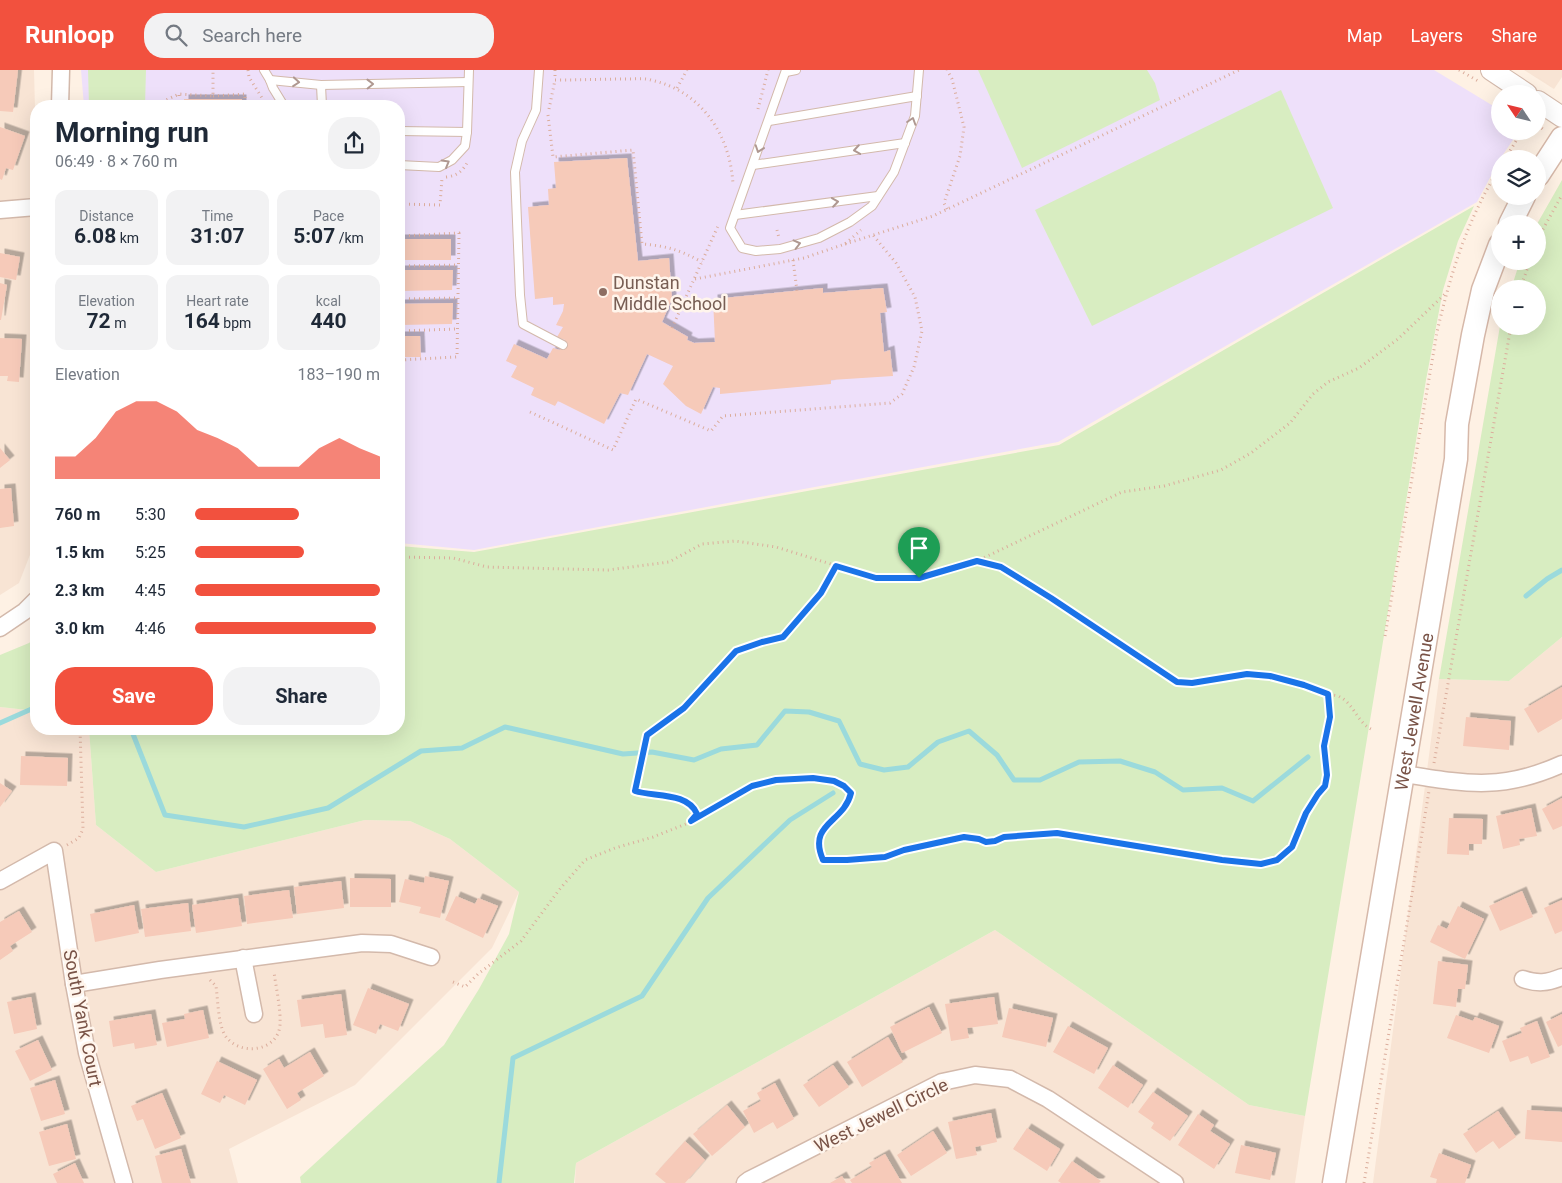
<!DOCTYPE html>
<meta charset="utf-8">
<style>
body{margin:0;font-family:Roboto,sans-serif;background:#f2f2f3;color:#1f2937;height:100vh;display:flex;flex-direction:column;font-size:19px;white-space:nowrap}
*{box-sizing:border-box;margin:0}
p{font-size:16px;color:#747a83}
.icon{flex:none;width:28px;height:28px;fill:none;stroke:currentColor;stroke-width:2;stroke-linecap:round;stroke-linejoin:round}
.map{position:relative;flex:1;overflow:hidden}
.details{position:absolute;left:30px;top:30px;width:375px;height:635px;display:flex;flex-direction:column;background:#fff;border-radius:20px;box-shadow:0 5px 20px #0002}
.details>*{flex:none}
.needle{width:32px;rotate:305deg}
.buttons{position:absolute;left:1491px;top:15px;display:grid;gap:10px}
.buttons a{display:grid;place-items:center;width:55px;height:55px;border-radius:50%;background:#fff;box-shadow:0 5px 20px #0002;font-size:25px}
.pin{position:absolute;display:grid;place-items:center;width:42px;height:42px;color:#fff;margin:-51px -21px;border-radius:50% 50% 50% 0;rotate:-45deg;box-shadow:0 0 5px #0007}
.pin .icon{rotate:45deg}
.round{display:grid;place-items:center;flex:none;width:52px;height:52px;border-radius:20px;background:#f2f2f3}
.head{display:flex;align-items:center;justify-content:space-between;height:85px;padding:0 25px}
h1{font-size:28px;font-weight:700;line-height:38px}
.stats{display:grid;grid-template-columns:repeat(3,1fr);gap:8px;height:85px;padding:5px 25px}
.stats div{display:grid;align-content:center;border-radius:12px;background:#f2f2f3;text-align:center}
.stats b{font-size:21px;font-weight:700}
.stats small{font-size:14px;font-weight:400}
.stats p{font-size:14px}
.chart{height:140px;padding:10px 25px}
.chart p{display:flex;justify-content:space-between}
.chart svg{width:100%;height:90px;margin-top:5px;fill:#f2513e;opacity:.7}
.cta{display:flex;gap:10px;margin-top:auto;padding:10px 25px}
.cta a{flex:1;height:58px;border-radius:20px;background:#f2513e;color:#fff;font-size:20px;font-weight:700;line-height:58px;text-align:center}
.cta a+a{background:#f2f2f3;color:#1f2937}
ul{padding:0 25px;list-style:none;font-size:16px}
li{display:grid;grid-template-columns:80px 60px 1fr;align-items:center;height:38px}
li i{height:12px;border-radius:6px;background:#f2513e}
header{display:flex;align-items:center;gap:30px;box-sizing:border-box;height:70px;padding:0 25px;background:#f2513e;color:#fff}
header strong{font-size:24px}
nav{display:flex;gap:28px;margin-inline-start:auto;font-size:18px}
.search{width:350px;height:45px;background:#f2f2f3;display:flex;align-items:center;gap:12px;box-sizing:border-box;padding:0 18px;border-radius:20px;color:#747a83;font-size:19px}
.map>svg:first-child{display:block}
.residential{fill:#f8e4d4}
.education{fill:#eee0fa}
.green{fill:#d8edc1}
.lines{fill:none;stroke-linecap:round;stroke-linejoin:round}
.stream{stroke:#9bdadc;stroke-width:5}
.building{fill:#f6cab9;filter:url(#shadow)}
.service-casing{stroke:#d3b9ab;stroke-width:10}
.minor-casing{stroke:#d3b9ab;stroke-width:19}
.tertiary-casing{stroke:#d3b9ab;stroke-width:22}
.secondary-casing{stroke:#d6b8a9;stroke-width:25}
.path{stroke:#dbad9c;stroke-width:3;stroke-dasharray:1 4;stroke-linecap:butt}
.service{stroke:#fff;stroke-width:8}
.minor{stroke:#fff;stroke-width:16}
.tertiary{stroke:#fff;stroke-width:20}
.secondary{stroke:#fff;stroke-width:22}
.oneway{stroke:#af9891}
.route-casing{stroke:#fff;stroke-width:10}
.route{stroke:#1a73e8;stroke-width:6}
.education-dot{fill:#8d6e63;stroke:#fff5ec;stroke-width:2}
.labels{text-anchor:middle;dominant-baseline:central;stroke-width:5;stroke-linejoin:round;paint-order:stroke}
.education-label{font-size:18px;fill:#785e54;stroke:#fff5ec;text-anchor:start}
.street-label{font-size:18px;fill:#795347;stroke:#fff5ec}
</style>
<header>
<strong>Runloop</strong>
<div class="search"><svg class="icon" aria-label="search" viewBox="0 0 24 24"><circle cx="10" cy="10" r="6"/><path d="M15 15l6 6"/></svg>Search here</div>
<nav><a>Map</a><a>Layers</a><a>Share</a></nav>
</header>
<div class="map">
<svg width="1562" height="1113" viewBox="0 0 1562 1113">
<defs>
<filter id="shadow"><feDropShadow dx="4.5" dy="-4.5" stdDeviation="0" flood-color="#0004"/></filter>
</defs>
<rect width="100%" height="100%" fill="#fef1e4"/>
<g class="residential">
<polygon points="0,0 34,0 36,78 35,472 19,513 0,525"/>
<polygon points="1524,0 1562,0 1562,7 1554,19"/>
<polygon points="1562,567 1562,1113 1373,1113 1439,609 1509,611"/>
<polygon points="0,637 36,641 36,659 89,659 96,755 156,802 365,750 410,751 450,769 519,822 492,878 355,1015 229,1079 238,1113 0,1113"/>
<polygon points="995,860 1249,1035 1305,1046 1295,1113 575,1113 576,1093"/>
</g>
<polygon class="education" points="81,0 1434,0 1500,40 1500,61 1519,61 1500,89 1477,132 1058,372 474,480 399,473 399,36 84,36"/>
<g class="green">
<polygon points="88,0 146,0 145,36 89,36"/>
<polygon points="978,0 1147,0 1155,13 1160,30 1022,98"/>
<polygon points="1281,20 1333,138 1092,256 1035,140"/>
<polygon points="1562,110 1562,567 1509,611 1439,609 1500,256 1538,256 1538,219 1511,219 1520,191 1538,191 1537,154"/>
<polygon points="1474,136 1458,171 1443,220 1426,310 1305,1046 1249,1035 995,860 576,1093 574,1113 301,1113 300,1107 444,975 479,919 509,864 519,822 450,769 410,751 365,750 156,802 96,755 89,659 399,659 399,476 474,482 1059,375"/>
<polygon points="36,567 36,641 0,637 0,585 29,573"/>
</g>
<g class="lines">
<g class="stream">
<polyline points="1526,526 1547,509 1562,500"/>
<polyline points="0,653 36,637"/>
<polyline points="131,659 165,745 244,757 328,738 421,681 462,678 505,657 623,684 652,682 694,690 721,679 757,675 785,641 809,642 839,651 860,694 884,700 908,697 938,672 969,661 997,685 1014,710 1040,710 1079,692 1120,691 1155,702 1183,720 1222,718 1253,731 1308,687"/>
<polyline points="499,1113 513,988 642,926 708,828 790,750 833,723"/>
</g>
</g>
<g class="building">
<polygon points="0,0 18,0 13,42 0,41"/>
<rect x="184" y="29" width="58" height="7"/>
<polygon points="0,57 25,66 13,100 6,98 2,110 0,109"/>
<polygon points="627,88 638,191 669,188 672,229 662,252 688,267 687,270 694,273 715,272 713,229 823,218 823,223 883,218 887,242 880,243 884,282 890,280 893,306 831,310 831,314 720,324 720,318 713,317 701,344 686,336 663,314 673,296 647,284 628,325 620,323 604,354 558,331 555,336 531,325 534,318 511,307 517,296 506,291 514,274 547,289 553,278 560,280 565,270 557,267 563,257 556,255 563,241 564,234 553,235 553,227 535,229 528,137 549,135 548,119 556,118 554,92"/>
<rect x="399" y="169" width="52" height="21"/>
<polygon points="0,183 20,187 16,210 0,207"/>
<polygon points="399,200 453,200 452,220 399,221"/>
<polygon points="0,213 7,215 1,250 0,250"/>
<polygon points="453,233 452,254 399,255 399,234"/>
<polygon points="399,266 420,266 421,287 399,287"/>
<polygon points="0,268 22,269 19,312 7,311 8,306 0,306"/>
<polygon points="0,378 10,390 0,398"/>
<polygon points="11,418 14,456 0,458 0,419"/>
<polygon points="1562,617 1562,649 1538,663 1524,639"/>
<polygon points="1466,647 1511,651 1509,680 1463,676"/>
<polygon points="21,686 68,688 67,716 20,715"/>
<polygon points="0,713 12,721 0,737"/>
<polygon points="1562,728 1562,756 1553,760 1542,739"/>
<polygon points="1531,738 1537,766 1519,769 1520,775 1503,779 1496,746"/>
<polygon points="1449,748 1483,749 1482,774 1469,774 1469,785 1447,784"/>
<polygon points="425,806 449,811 440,848 419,843 421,837 399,832 405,809 424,813"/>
<polygon points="350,808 391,809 391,837 350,837"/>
<polygon points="341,811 344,838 297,844 294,817"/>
<polygon points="289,820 293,848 247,854 244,826"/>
<polygon points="1522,821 1533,847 1500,861 1489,836"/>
<polygon points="456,826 475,834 478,828 498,836 483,868 445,850"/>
<polygon points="238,828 242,856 196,863 192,835"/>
<polygon points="1562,830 1562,861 1555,864 1544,838"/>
<polygon points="188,833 191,861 145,867 141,839"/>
<polygon points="134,835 139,863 95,872 90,844"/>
<polygon points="1458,836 1484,849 1465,889 1430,872 1438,855 1447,859"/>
<polygon points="19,841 32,862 10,876 13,881 0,890 0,852"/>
<polygon points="1438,891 1468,895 1465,919 1458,919 1456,937 1433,934"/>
<polygon points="368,918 409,934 398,961 380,954 376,964 353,955"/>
<polygon points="341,924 347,965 325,968 323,954 301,957 297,930"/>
<polygon points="31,927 37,959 14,964 7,932"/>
<polygon points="994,927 998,954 967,958 969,968 951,971 945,934"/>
<polygon points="929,937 942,963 902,983 890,957"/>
<polygon points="1009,938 1053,948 1046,977 1002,967"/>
<polygon points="203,940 209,968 167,977 162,953 185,949 184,944"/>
<polygon points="151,944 157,975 135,979 134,973 113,977 109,951"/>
<polygon points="1562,944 1562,975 1558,977 1546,952"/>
<polygon points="1456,945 1473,951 1475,947 1499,956 1489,983 1447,968"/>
<polygon points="1537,951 1550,987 1531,994 1528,986 1510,992 1502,971 1522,963 1520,958"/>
<polygon points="1068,956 1108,978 1094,1004 1053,982"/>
<polygon points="888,967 903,992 862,1017 847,992"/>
<polygon points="38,970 52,1000 30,1011 15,981"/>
<polygon points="310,982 324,1006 297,1023 301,1030 287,1039 263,999 279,989 284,998"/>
<polygon points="217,991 257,1010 245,1035 224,1025 220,1033 201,1024"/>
<polygon points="833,995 849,1017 819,1037 803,1015"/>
<polygon points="1113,995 1143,1015 1128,1038 1098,1018"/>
<polygon points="55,1010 65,1044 41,1051 30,1018"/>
<polygon points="775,1013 794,1049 777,1059 773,1052 754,1063 743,1041 761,1031 757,1023"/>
<polygon points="1153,1022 1188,1046 1170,1071 1151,1058 1154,1053 1138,1042"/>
<polygon points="162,1023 181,1068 155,1079 143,1049 137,1051 131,1036"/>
<polygon points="727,1035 745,1057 712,1086 693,1064"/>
<polygon points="1527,1040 1562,1042 1562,1072 1525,1069"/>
<polygon points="1498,1041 1516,1067 1499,1079 1493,1071 1476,1083 1463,1064"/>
<polygon points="991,1043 997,1072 975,1077 977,1085 956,1089 948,1052"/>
<polygon points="1198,1044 1214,1055 1210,1061 1230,1074 1214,1099 1178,1075"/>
<polygon points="67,1054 76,1089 49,1096 39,1062"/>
<polygon points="1027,1058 1060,1079 1047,1101 1013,1079"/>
<polygon points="933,1061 947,1083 911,1106 897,1085"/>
<polygon points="685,1071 705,1090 685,1113 666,1113 655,1104"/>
<polygon points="1241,1075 1276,1083 1270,1110 1235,1103"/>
<polygon points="181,1079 191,1113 162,1113 155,1086"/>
<polygon points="1439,1083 1471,1095 1465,1113 1436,1113 1437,1109 1430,1107"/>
<polygon points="885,1084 902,1113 852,1113 850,1110 872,1097 869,1093"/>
<polygon points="1072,1091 1101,1111 1099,1113 1061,1113 1058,1111"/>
<polygon points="75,1093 84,1113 57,1113 53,1104"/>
<polygon points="842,1106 846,1113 830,1113"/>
</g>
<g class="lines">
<defs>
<g id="service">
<polyline points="264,0 270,10 273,18 284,36"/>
<polyline points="539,0 536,40 522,71 515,102 520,225 523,254 563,275"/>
<polyline points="786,0 730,158 742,178 756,181 780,179 819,168 850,152 872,136 894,102 915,46 919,0"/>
<polyline points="786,2 796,0"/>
<polyline points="270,10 321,15 468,12"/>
<polyline points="321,15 322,36"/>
<polyline points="769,51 917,26"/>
<polyline points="399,61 467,62"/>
<polyline points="399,95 439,97 452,90 465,76 467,62 469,0"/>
<polyline points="753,95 905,73"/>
<polyline points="735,145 878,126"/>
</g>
<g id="minor">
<polyline points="60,36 61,0"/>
<polyline points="0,140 36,137"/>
<polyline points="0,558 25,541 36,530"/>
<path d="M 1404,704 C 1467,714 1502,721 1562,694"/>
<polyline points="0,811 54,781 74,914 87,983 124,1113"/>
<polyline points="243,888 254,944"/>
<path d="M 1523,909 C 1538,914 1547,913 1562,907"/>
<polyline points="74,914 160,900 362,873 391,874 431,887"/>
<polyline points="745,1113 749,1110 942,1012 975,1005 1010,1009 1048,1029 1175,1113"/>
</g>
<g id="tertiary">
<polyline points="1491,0 1527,24"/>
<polyline points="1538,31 1562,47"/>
</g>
<g id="secondary">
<polyline points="1538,105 1562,68"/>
<polyline points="1510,154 1524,126"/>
<path id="s1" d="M 1334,1113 L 1456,389 L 1457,354 L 1473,265 L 1483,220 L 1500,175"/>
</g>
</defs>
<use href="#service" class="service-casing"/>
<use href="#minor" class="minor-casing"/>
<use href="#tertiary" class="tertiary-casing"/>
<use href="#secondary" class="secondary-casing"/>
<g class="path">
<polyline points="248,0 249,7 267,36"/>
<path d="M 555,0 L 555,10 C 580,10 604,9 628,9 C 636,9 644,8 651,10 C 701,21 730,64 733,114"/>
<polyline points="1459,0 1478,11"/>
<polyline points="677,18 687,0"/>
<polyline points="213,26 245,24 245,36"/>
<polyline points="153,36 179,24 213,26 213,0"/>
<polyline points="179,36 179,24"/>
<polyline points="549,39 555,10"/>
<polyline points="758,39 768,0"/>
<path d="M 548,45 L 553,87 L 633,80 L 642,174 C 667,176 680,180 702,192"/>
<polyline points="1538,55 1545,61"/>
<polyline points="1505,89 1522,61"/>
<path d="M 446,107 C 457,106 463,101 468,91"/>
<polyline points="399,134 440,135 442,108"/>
<polyline points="947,139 944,133 960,86 964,57 952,9 947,0"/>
<polyline points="777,160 779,168"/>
<polyline points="399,166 459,163 457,287 399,290"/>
<polyline points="1538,168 1562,125"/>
<polyline points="845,174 933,146 1239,0"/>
<polyline points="793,190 797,221"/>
<polyline points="399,196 459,195"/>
<polyline points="695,209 804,188 845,174 861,160"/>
<polyline points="1520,219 1530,191"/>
<polyline points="399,229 458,228"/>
<polyline points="672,258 718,156"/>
<polyline points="399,261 457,259"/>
<polyline points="530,342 613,380 636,329 711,361 723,346 890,333 902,324 914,297 922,261 915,227 896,193 873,165"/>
<polyline points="399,487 453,488 487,497 608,500 669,492 702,474 735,471 776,477 876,508 919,508 977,491 1122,422 1164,416 1221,400 1251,383 1290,353 1313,324 1328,312 1359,298 1398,269 1446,223"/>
<polyline points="977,491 1001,497 1051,528 1177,611 1192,613 1247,603 1270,606 1304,615 1328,625"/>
<path d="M 1385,566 L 1437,262 C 1451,202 1467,150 1500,97"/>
<polyline points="1434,693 1511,256"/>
<path d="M 693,749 L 697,744 C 688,722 654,727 635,721 L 647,665 L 684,638 L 736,581 L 762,572 L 783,567 L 821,523 L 836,496"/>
<polyline points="67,775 79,768 83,759 80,659"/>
<path d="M 210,910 L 216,916 C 218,930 218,958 227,968 C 242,986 278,981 280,955 C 281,940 276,917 274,902"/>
<path d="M 453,912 L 465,917 L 478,904 L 521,871 L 559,820 L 585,790 L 615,778 L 653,767 L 686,754 L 752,716 L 776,710 L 813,708 L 834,711 L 845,716 L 851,723 C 844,753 807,753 823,790 L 847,791 L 885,787 L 904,780 L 964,767 L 979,769 L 986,773 L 995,771 L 1004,767 L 1057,763 L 1222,790 L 1261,794 L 1277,790 L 1292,777 L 1306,743 L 1318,724 L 1325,716 L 1327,705 L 1324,676 L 1330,647 L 1328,625 C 1332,625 1337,625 1340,627 C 1354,634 1357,652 1371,659"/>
<polyline points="1364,1113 1429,721"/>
</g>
<use href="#service" class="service"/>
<use href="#minor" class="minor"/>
<use href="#tertiary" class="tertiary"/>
<use href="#secondary" class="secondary"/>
</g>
<defs><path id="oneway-chevron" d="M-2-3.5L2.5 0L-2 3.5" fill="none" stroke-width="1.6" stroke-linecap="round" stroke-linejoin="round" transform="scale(1.25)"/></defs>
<g class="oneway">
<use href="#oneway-chevron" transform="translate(296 12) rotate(5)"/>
<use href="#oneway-chevron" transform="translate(370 14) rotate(-1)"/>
<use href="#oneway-chevron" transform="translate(912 51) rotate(-72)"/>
<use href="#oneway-chevron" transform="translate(759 79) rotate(109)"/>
<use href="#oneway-chevron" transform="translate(857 80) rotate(171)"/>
<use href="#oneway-chevron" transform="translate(446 93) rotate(-30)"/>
<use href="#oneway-chevron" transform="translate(835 132) rotate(-8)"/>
<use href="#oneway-chevron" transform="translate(797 174) rotate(-14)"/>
</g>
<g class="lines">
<defs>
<path id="route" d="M 977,491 L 1001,497 L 1051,528 L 1177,612 L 1192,613 L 1247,604 L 1270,606 L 1304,615 L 1328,624 L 1330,647 L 1324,676 L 1327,705 L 1325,716 L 1318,724 L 1306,743 L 1292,777 L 1277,790 L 1261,794 L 1222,790 L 1057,763 L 1004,767 L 995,771 L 986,772 L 979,769 L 964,767 L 904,780 L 885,787 L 847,790 L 823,790 C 807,753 844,753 851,723 L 844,716 L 834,711 L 813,708 L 776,710 L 752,716 L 691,751 L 697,744 C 688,722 654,727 635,721 L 647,665 L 684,638 L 736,581 L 762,572 L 783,567 L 821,523 L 836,496 L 876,508 L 919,508 Z"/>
</defs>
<use href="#route" class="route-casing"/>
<use href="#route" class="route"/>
</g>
<circle class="education-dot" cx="603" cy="222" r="5"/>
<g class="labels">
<g class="education-label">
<text x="613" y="212">Dunstan<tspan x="613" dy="21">Middle School</tspan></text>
</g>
<g class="street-label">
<text stroke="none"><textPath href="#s1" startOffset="478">West Jewell Avenue</textPath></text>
<text transform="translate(83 948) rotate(79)">South Yank Court</text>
<text transform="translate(881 1045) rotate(-26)">West Jewell Circle</text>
</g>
</g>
</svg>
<div class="buttons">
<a><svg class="needle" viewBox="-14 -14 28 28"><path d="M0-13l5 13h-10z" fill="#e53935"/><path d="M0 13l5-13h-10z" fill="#747a83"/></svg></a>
<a><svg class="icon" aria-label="layers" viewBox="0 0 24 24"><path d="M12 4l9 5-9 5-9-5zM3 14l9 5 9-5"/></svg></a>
<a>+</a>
<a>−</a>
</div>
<div class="pin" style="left:919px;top:508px;background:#1e9e55"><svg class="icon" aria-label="arrive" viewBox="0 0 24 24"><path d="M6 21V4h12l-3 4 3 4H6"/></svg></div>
<section class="details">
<div class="head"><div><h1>Morning run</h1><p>06:49 · 8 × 760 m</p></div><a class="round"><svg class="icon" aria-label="share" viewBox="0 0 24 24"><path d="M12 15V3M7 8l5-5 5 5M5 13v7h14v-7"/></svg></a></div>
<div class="stats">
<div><p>Distance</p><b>6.08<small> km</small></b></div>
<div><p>Time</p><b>31:07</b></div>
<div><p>Pace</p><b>5:07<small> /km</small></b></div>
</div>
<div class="stats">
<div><p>Elevation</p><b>72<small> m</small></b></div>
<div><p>Heart rate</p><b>164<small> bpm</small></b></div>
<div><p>kcal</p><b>440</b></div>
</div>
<div class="chart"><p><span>Elevation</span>183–190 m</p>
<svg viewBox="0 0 160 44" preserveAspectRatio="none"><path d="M0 44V33L10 33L20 24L30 11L40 6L50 6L60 11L70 20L80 24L90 29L100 38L110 38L120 38L130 29L140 24L150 29L160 33V44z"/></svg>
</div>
<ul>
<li><b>760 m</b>5:30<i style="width:56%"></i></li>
<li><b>1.5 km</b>5:25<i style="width:59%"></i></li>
<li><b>2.3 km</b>4:45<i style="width:100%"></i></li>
<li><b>3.0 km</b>4:46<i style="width:98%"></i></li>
</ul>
<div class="cta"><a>Save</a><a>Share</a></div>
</section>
</div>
